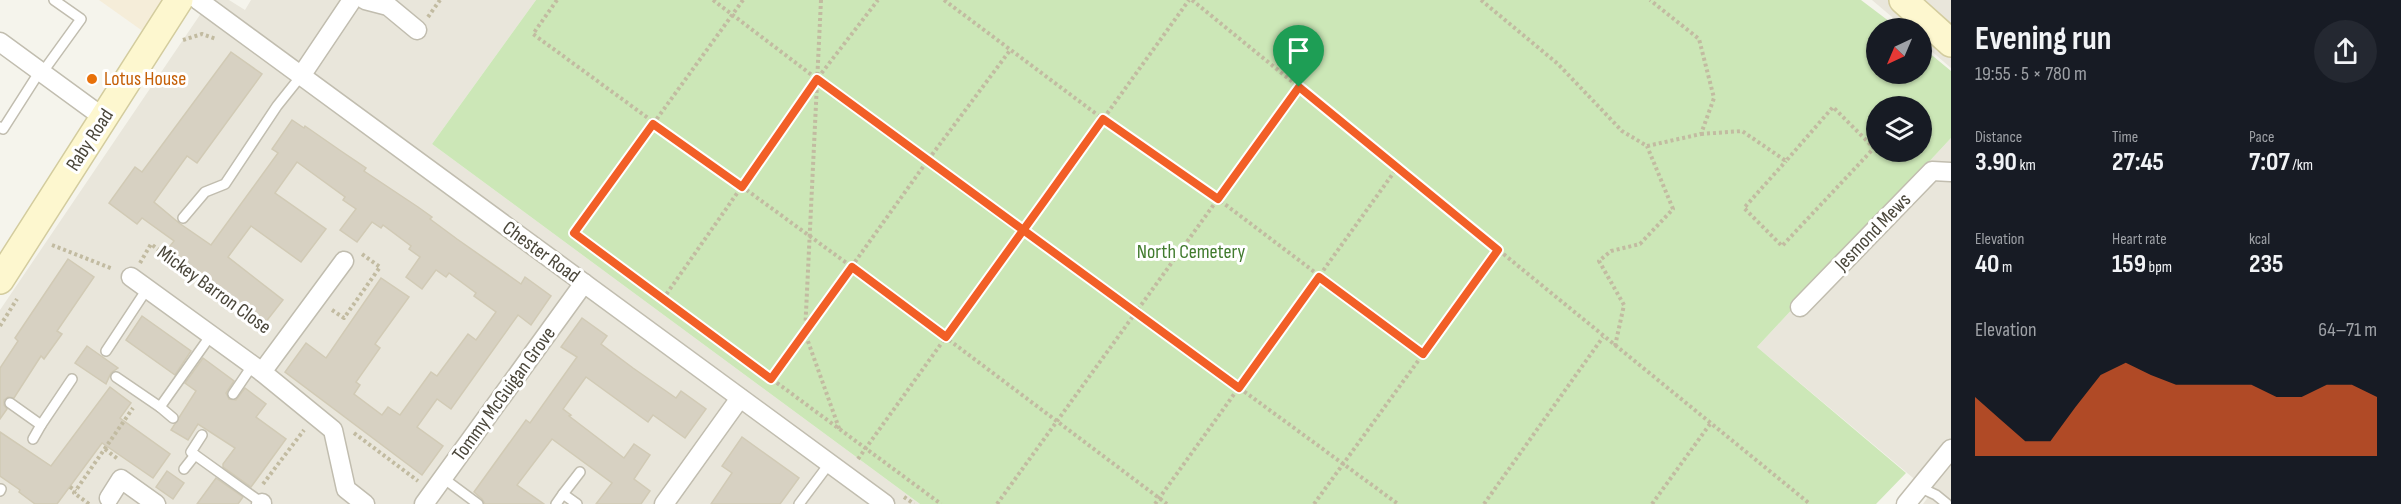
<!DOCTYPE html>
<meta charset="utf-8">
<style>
body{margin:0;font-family:"Sofia Sans Condensed",sans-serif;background:#242831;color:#f1f3f6;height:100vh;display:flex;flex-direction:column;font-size:22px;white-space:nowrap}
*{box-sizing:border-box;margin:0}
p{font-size:20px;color:#9ea1a6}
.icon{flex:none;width:33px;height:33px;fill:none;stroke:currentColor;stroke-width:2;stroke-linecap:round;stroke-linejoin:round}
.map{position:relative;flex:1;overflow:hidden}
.panel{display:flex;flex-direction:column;background:#171b24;width:450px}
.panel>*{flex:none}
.needle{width:39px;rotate:224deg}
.tools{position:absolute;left:1866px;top:18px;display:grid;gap:12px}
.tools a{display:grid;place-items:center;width:66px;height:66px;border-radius:50%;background:#171b24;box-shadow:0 2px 4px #0004;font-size:30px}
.pin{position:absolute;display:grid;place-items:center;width:51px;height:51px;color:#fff;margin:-62px -26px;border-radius:50% 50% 50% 0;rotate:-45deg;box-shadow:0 0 6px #0007}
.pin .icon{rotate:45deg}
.round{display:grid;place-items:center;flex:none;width:63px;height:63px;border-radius:32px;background:#242831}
.headline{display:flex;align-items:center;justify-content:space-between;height:102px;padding:0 24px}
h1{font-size:33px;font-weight:700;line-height:45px}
.figures{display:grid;grid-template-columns:repeat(3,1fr);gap:9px;height:102px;padding:6px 24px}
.figures div{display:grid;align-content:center}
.figures b{font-size:26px;font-weight:700}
.figures small{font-size:16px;font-weight:400}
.figures p{font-size:16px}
.chart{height:168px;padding:12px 24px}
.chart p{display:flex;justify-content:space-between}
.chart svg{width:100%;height:108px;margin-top:6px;fill:#f25f27;opacity:.7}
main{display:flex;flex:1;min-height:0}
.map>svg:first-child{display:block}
.residential{fill:#e9e6db}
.commercial{fill:#f5edd9}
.green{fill:#cce7b7;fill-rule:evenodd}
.building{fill:#d7d1c2;stroke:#d1cab5;stroke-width:1.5}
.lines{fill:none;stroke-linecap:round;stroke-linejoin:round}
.lane-casing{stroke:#c1bdaf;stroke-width:12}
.street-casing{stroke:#c1bdaf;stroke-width:21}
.secondary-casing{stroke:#d3cc9e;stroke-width:30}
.path{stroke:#c2bba1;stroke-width:4;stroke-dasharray:3 3;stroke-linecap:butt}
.lane{stroke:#fff;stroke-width:9}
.street{stroke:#fff;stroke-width:18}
.secondary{stroke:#fdf7cf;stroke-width:27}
.route-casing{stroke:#fff;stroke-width:12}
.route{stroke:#f25f27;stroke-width:8}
.food-dot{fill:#e8710a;stroke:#fff;stroke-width:2}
.labels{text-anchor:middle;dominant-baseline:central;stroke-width:6;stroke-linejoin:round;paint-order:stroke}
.food-label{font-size:20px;fill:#c56008;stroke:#fff;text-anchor:start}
.street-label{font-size:20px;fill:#4a463a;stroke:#fff}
.park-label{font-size:20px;fill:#417b2e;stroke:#fff}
</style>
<main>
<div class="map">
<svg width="1951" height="504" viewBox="0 0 1951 504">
<rect width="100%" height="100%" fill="#f5f4ec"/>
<g class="residential">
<polygon points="210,0 229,0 245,10 251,0 536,0 432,144 920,504 0,504 0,310"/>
<polygon points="1872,0 1951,0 1951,68 1922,43 1922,28 1905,28"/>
<polygon points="1951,138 1951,504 1923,504 1931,493 1757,347"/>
</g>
<polygon class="commercial" points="99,0 192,0 144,32"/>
<path class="green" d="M 536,0 L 1861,0 L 1898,28 L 1876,28 L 1876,74 L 1922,74 L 1922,47 L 1951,71 L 1951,138 L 1757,347 L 1906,473 L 1876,504 L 920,504 L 432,144 ZM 1876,106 L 1922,106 L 1922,152 L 1876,152 Z"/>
<g class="building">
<polygon points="231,52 262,74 197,163 187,156 154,202 179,223 211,245 278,153 272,149 292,120 304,128 305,126 341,151 366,168 364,171 418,207 432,217 430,219 457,239 521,284 525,277 551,296 531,325 518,315 451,409 437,399 417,427 443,446 422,475 285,372 306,343 326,358 381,278 409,297 375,344 380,348 356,382 360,385 354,394 382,415 388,407 400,415 431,372 437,376 468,334 476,340 496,312 474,296 476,293 449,273 446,277 436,270 422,289 406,277 420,257 409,249 411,246 383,225 381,228 372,222 357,242 340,230 356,209 343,200 345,197 297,162 275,193 326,229 301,262 251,226 228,257 283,300 265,323 166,251 174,241 142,218 137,224 109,203 135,167 142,172"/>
<polygon points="68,259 94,277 57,331 62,334 44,359 41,356 14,398 8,397 4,400 4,405 7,409 0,419 0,368 18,341 15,338"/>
<polygon points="142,316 191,351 175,375 126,340"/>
<polygon points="582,318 607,336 601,344 633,368 676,398 681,391 706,409 685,438 653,415 648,422 586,377 563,409 571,415 569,416 624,458 634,444 650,455 634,479 650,491 641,504 596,504 612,483 552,439 517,485 544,504 485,504 482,499 474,492 526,420 530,423 577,357 561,347"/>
<polygon points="87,346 118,368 111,373 106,384 75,363"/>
<polygon points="203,358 234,381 226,393 229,399 236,400 245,388 266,404 256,417 286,439 251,487 223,467 223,464 235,448 198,424 188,440 171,430 196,391 185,383"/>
<polygon points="110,387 131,403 120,418 170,454 153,478 102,443 57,504 35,504 19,492 20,490 0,476 0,432 51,466"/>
<polygon points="742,437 799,478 780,504 711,504 732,473 722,466"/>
<polygon points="167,471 184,483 173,499 156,487"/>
<polygon points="216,478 243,497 238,504 197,504"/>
</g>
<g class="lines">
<defs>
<g id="lane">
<polyline points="42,73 81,19 54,0"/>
<polyline points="0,127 3,129 40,71"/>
<polyline points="183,218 205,192 225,184 277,106 301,76"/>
<polyline points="106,351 147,289"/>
<polyline points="116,377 160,407 211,335"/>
<polyline points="233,394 252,366"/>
<polyline points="10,403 41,425 33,439"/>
<polyline points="160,407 173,418"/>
<polyline points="41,425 72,379"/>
<polyline points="202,435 191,452 262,503"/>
<polyline points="184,469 195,455"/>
<polyline points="443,478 478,504"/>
<polyline points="1919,487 1936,495 1947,504"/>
<polyline points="0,491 1,489"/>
<polyline points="556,504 563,494"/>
<polyline points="577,504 563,494 580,472"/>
<polyline points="799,504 829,464"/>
</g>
<g id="street">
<polyline points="198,0 885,504"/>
<polyline points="365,0 388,6 417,30"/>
<polyline points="0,42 104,118"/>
<polyline points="301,76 352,0"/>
<polyline points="131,277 262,372 333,430 346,489 365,504"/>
<polyline points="1800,307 1932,171 1951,172"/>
<polyline points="262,372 344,261"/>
<polyline points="109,498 121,479 156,504"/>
<polyline points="261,504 262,503"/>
<polyline points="424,504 584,283"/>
<polyline points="664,504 740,398"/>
<polyline points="1906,504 1951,449"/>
</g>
<g id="secondary">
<polyline points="1903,0 1951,43"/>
<polyline points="0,280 179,0"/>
</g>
</defs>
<use href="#lane" class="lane-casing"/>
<use href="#street" class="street-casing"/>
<use href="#secondary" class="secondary-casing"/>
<g class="path">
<polyline points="557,0 533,34 852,267 1167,504"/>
<polyline points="713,0 817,79 1398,504"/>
<polyline points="743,0 574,233 941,504"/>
<polyline points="821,0 805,333 840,431"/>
<polyline points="944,0 1103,119 1218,199 1423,354"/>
<polyline points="1192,0 1810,504"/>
<polyline points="1481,0 1558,64 1622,131 1647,146 1701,134 1714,98 1699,39 1650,0"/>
<polyline points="428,17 440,0"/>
<polyline points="183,40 202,34 216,39"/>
<polyline points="1701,134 1742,131 1786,161 1833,107 1874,148 1782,246 1744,208 1786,161"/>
<polyline points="52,245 113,269"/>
<polyline points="140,263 151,244 266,333"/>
<polyline points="663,299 817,79 878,0"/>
<polyline points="332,310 344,318 380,267 362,254"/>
<polyline points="0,326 17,299"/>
<polyline points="1615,346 1624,305 1599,261 1611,251 1640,244 1673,209 1647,146"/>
<polyline points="771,379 928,160 1011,49"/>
<polyline points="354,433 418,481"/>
<polyline points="105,449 119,460"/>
<polyline points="858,459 1189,0"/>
<polyline points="263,484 304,430"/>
<polyline points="70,487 76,491"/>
<polyline points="904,497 914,504"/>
<polyline points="89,504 74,493 133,408"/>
<polyline points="997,504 1299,87"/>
<polyline points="1155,504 1397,168"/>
<polyline points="1314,504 1498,251"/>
<polyline points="1484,504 1603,337"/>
<polyline points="1652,504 1710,424"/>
</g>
<use href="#lane" class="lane"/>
<use href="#street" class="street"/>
<use href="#secondary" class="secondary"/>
</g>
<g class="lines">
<defs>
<path id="route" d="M 1299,87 L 1218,199 L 1103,119 C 1051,192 999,264 946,337 L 852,267 L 771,379 L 574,233 L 653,124 L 742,187 L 817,79 C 958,182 1099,285 1239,388 L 1319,277 L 1423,354 L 1498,250 L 1299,87"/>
</defs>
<use href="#route" class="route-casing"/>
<use href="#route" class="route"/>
</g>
<circle class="food-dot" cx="92" cy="79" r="6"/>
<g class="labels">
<g class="food-label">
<text x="104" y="79">Lotus House</text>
</g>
<g class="street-label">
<text transform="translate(90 140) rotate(-57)">Raby Road</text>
<text transform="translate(1873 232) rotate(-46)">Jesmond Mews</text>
<text transform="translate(541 252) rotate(36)">Chester Road</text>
<text transform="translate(214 290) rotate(36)">Mickey Barron Close</text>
<text transform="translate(504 394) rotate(-54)">Tommy McGuigan Grove</text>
</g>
<g class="park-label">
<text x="1191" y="252">North Cemetery</text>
</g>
</g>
</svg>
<div class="tools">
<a><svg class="needle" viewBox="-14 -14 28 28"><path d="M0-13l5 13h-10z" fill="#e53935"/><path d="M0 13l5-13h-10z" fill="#9ea1a6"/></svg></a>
<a><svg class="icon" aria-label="layers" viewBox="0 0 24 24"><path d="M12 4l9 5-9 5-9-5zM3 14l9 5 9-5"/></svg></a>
</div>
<div class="pin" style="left:1299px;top:87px;background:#1e9e55"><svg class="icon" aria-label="arrive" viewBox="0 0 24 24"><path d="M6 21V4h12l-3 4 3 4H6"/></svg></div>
</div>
<section class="panel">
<div class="headline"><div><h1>Evening run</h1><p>19:55 · 5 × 780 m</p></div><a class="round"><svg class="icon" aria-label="share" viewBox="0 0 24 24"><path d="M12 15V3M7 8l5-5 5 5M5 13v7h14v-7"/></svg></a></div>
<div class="figures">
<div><p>Distance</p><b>3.90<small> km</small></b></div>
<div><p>Time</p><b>27:45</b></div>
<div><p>Pace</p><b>7:07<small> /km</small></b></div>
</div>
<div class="figures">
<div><p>Elevation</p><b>40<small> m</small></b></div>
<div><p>Heart rate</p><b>159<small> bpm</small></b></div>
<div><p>kcal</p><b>235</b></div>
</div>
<div class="chart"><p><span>Elevation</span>64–71 m</p>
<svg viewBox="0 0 160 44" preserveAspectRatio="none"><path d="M0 44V20L10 29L20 38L30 38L40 24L50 11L60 6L70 11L80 15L90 15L100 15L110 15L120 20L130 20L140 15L150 15L160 20V44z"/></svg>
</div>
</section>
</main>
